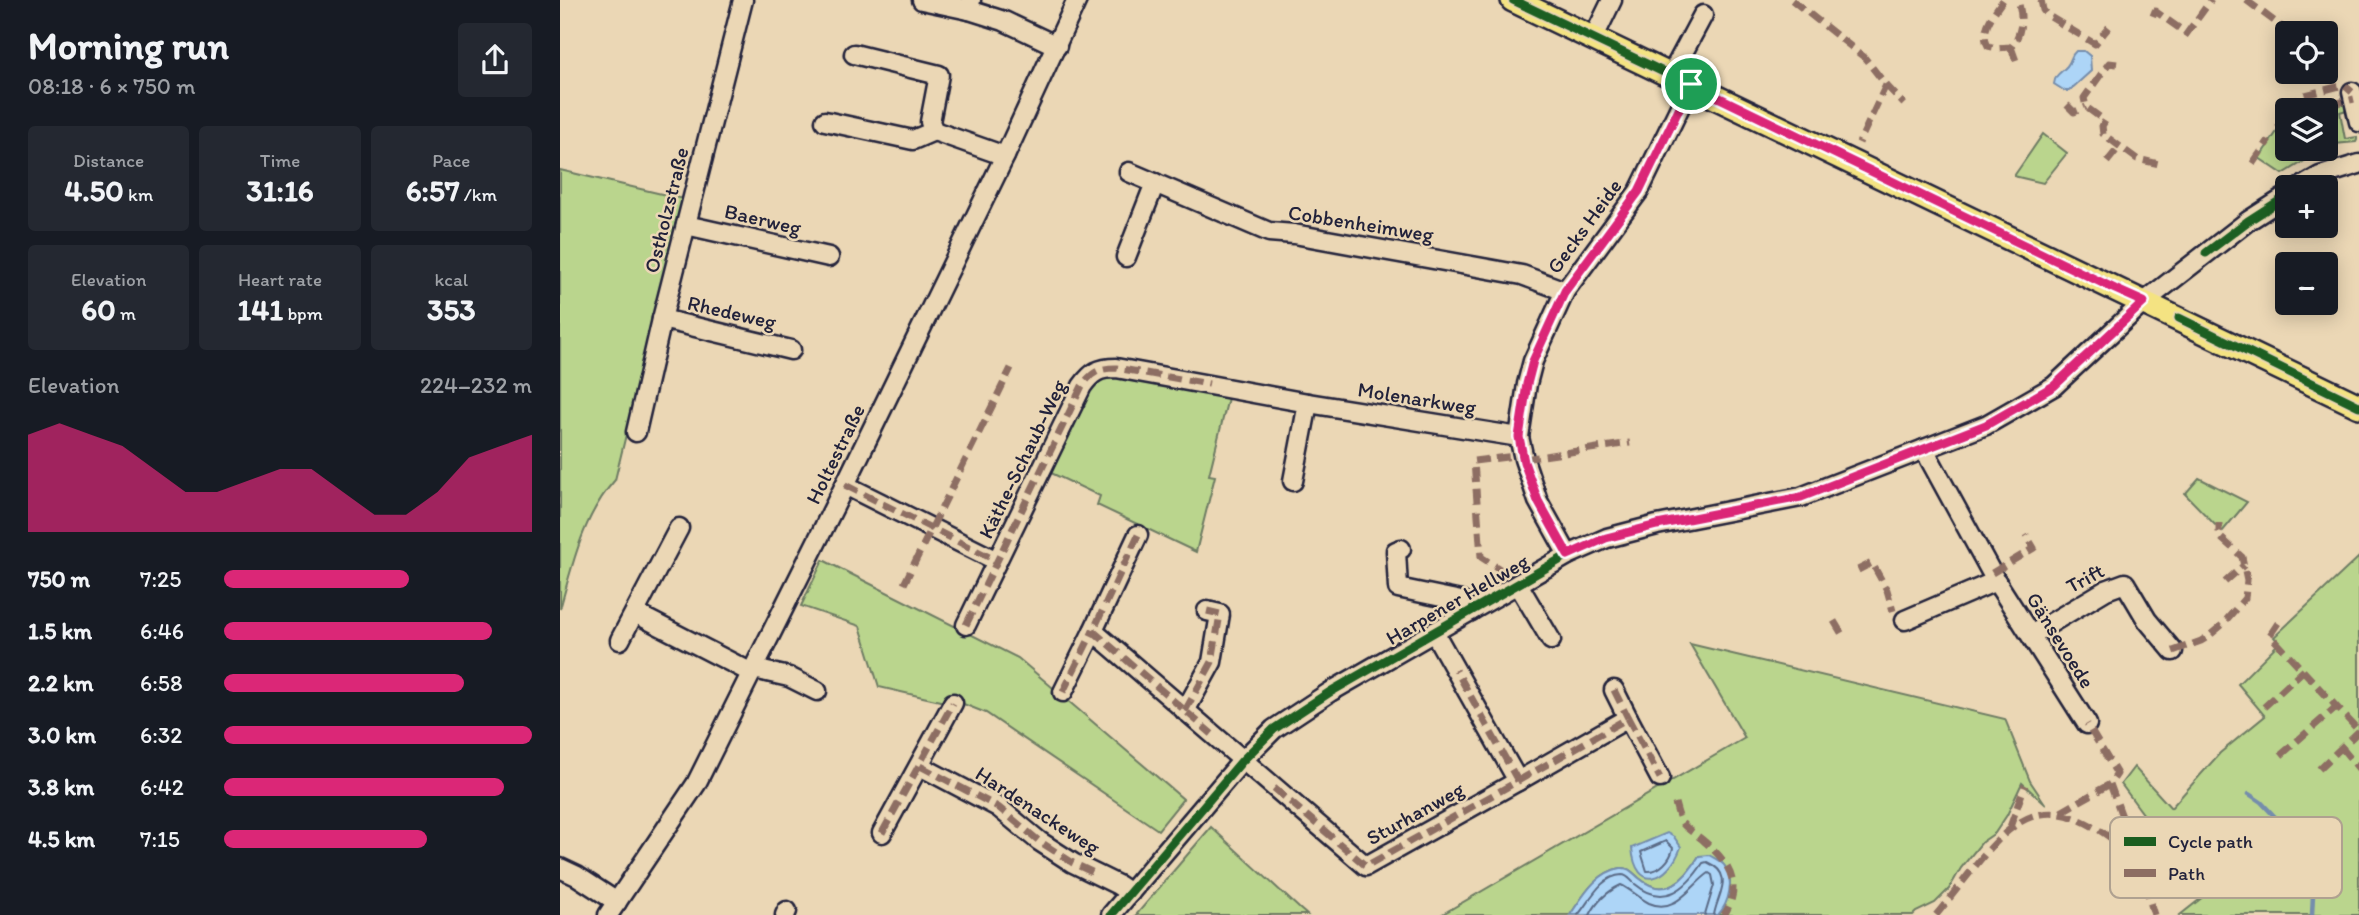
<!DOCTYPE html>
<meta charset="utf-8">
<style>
body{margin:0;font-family:Itim,sans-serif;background:#242831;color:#f1f3f6;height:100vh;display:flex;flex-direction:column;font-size:26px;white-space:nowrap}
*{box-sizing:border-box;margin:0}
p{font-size:23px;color:#9ea1a6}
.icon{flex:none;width:38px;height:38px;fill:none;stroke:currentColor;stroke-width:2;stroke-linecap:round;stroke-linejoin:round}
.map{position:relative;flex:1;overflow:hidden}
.side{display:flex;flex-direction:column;background:#171b24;width:560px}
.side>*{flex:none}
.tools{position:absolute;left:1715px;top:21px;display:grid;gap:14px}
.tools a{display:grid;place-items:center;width:63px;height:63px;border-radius:7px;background:#171b24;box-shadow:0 4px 18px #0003;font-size:35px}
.pin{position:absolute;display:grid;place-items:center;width:60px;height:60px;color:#fff;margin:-30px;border:4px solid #fff;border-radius:50%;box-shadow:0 2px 7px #0007}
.round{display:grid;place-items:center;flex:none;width:74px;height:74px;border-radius:7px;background:#242831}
.summary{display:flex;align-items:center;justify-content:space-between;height:119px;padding:0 28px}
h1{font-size:38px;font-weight:800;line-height:52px}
.metrics{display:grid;grid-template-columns:repeat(3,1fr);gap:10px;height:119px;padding:7px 28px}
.metrics div{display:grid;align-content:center;border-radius:7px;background:#242831;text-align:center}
.metrics b{font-size:30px;font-weight:800}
.metrics small{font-size:19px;font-weight:400}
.metrics p{font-size:19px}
.chart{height:196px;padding:14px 28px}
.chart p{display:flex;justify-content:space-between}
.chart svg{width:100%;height:126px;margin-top:7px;fill:#db2777;opacity:.7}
ul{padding:0 28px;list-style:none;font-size:23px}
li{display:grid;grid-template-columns:112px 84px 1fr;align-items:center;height:52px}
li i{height:18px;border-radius:9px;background:#db2777}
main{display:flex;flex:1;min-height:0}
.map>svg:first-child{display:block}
.green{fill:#bad58d;stroke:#6e7c64;stroke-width:2}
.water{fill:#add5f7;stroke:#758dac;stroke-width:2}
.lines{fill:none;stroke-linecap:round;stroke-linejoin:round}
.shore{stroke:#5a6a86;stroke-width:2}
.stream{stroke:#758dac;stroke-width:4.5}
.minor-casing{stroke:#22223b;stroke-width:23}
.major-casing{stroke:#22223b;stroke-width:28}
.minor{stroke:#ebd7b5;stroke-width:18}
.major{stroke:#f4e382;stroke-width:23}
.quiet{stroke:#8d6e63;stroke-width:7;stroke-dasharray:14 7;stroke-linecap:butt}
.cycleway-casing{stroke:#ebd7b5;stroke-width:13}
.cycleway{stroke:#1b5e20;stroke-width:9}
.route-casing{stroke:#fff;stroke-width:14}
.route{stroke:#db2777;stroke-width:9}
.labels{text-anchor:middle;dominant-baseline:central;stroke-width:5;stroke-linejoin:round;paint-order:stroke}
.street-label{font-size:21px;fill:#22223b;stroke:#ebd7b5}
.key{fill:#ebd7b5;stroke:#afa190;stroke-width:2}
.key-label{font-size:19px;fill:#22223b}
</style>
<main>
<section class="side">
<div class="summary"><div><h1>Morning run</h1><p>08:18 · 6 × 750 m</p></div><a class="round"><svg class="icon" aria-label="share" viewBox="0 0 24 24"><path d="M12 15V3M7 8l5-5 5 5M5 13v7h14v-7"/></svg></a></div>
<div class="metrics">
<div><p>Distance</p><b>4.50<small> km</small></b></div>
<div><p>Time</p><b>31:16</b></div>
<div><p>Pace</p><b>6:57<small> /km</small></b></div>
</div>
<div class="metrics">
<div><p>Elevation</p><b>60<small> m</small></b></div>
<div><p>Heart rate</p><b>141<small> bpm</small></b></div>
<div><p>kcal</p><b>353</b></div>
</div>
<div class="chart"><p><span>Elevation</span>224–232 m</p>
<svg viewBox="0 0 160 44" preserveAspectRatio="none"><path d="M0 44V10L10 6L20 10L30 14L40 22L50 30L60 30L70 26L80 22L90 22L100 30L110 38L120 38L130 30L140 18L150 14L160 10V44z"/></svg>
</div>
<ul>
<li><b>750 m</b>7:25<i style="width:60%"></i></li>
<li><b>1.5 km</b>6:46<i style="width:87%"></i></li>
<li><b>2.2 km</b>6:58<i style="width:78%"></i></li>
<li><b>3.0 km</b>6:32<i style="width:100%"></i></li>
<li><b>3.8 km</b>6:42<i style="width:91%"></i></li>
<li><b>4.5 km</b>7:15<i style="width:66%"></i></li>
</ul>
</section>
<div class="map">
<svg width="1799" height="915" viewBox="0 0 1799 915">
<rect width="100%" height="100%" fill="#ebd7b5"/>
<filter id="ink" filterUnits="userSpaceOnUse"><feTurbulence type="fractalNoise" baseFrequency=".0143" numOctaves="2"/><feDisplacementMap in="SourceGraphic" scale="14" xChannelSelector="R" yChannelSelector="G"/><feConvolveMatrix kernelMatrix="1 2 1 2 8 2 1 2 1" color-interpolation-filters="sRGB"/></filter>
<g filter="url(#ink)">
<g class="green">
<polygon points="1788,103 1790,109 1780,112 1785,139 1797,137 1797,140 1796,142 1774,144 1766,147 1766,110 1757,110"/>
<polygon points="1727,117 1727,149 1764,149 1723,174 1699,158"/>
<polygon points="1483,134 1507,153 1483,183 1454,176"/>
<path d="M 0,170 L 123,199 L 55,480 C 23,516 13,563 0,609 Z"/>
<polygon points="544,372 668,398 649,475 655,476 636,552 537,505 540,496 489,472 534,378"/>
<polygon points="1639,478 1687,502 1662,532 1625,494"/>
<polygon points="1799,557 1799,915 1620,915 1644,896 1561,784 1574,767 1611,808 1660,753 1705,716 1678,684 1719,643 1714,637"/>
<polygon points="263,560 458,658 623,799 598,830 426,713 391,699 389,703 319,687 300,626 241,606"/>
<path d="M 1130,644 L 1445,719 L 1470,781 L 1486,805 L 1462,783 L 1447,815 L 1435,833 L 1422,842 L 1401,868 L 1389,889 L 1375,903 L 1356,912 L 1353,915 L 1158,915 L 1161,912 C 1164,904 1170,893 1170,884 C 1171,865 1155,855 1139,856 C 1125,880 1105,900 1079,878 C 1073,873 1069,867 1061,868 C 1036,872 1023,896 1010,915 L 881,915 L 1185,738 Z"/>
<polygon points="651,827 739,908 747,915 576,915"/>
</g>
<g class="water">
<path d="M 1516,51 L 1524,51 L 1530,56 L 1531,71 L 1509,91 L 1505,91 L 1494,84 C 1495,74 1501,73 1507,66 C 1512,60 1510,56 1516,51 Z"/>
<path d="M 1107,833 L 1114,837 L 1121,847 C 1109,881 1076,894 1072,848 Z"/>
<path d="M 1149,855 C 1154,858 1161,861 1164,865 C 1175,880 1169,903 1158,915 L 1010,915 C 1023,896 1036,872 1061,868 C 1069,867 1073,873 1079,878 C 1105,900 1125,880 1139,856 Z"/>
</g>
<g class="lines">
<g class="shore">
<path d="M 1106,841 L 1113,848 C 1111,859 1100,872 1087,871 L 1081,852 Z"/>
<path d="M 1018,915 C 1030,901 1040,876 1062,875 C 1068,875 1071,881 1075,884 C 1104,908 1126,889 1143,863 L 1147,862 C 1176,875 1157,895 1154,915"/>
<path d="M 1030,915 C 1037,901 1046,892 1061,885 C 1070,889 1079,898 1089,903 C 1116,915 1131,885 1149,873 L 1152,875 L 1154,885 L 1145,915"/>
</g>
<polyline class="stream" points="1689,794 1701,802 1717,819 1746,840 1755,855 1752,915"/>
<defs>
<g id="minor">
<polyline points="362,0 409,10 411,0"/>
<polyline points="409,10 444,21 497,46"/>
<polyline points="1033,39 1052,0"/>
<polyline points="294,54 379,75 370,122 374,131 445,156"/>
<polyline points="1111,75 1143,15"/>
<polyline points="1792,92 1799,122"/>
<polyline points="265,121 353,140 374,131"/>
<polyline points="569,172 709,232 734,234 962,275 1005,291"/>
<polyline points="1741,187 1760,176 1799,164"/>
<polyline points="126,225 269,257"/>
<polyline points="566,257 595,183"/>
<polyline points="102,319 231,350"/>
<polyline points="76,432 102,319 183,0"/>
<polyline points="1364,449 1436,581 1527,724"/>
<polyline points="733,481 748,403"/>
<polyline points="285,485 437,561"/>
<polyline points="578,535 533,631 806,866 958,781 874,632"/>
<polyline points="841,549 836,551 838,588 901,601 911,611"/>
<polyline points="1008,555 978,501 964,459 959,437 967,384 973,361 1005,291 1079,191 1131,84"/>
<polyline points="958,584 991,640"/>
<polyline points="75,613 192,673"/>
<polyline points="1345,620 1436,581"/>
<path d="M 406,625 L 522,386 C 532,372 539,368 556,368 L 748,403 L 959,437"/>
<polyline points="1471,635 1546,590 1565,583 1587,620 1613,651"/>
<polyline points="60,640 119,528"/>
<polyline points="194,669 229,677 257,691"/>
<polyline points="1054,690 1068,718"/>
<polyline points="503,692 533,631"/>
<polyline points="625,711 652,662 660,614 647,611"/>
<polyline points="360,766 438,807 479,841 513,863 558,885 570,893"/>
<polyline points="958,781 1068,718 1100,778"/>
<polyline points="322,833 393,703"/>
<polyline points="0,868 17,876 57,902"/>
<polyline points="48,915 136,784 285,485 445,156 517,0"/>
<polyline points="225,915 227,911"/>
<polyline points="551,915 682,761 714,729 770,692 1008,555 1047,538 1097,525 1241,497 1426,425 1494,386 1584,302 1688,221 1727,196"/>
</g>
<polyline id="major" points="953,0 1799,406"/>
</defs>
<use href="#minor" class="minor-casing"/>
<use href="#major" class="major-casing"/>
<use href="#minor" class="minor"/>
<use href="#major" class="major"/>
<g class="quiet">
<polyline points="1232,0 1304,57 1326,85 1299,143"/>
<path d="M 1443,0 C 1434,13 1419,31 1428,46 L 1437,48 L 1451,47 C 1462,34 1463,19 1459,4"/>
<polyline points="1481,0 1483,10 1487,15 1535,44 1549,27"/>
<polyline points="1686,0 1730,33"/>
<polyline points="1593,16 1595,11 1626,33"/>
<polyline points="1625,36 1651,0"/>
<polyline points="1451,47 1456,61"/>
<polyline points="1557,64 1549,63 1524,98 1526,107 1545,121 1542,126 1543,134 1577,159 1604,165"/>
<polyline points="1326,85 1344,104"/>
<polyline points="1507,105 1514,112 1526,107"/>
<polyline points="1731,110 1741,96 1784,85 1792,92"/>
<polyline points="1749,110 1794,99"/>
<polyline points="1718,128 1727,116"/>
<polyline points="1547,162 1560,146"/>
<polyline points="1693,163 1709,140"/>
<polyline points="964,459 1070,443"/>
<polyline points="285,485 437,561"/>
<polyline points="578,535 533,631 652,734"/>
<polyline points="1298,570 1312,563 1327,590 1333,611"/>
<polyline points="946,573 921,557 914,461 963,455"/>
<polyline points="1432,573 1474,548 1466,535"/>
<polyline points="1665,582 1684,565"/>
<polyline points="344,584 451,368"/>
<polyline points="1274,621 1283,636"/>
<polyline points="1718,623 1710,635 1799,731"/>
<path d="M 406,625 L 522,386 C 532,372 539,368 556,368 L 649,384"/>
<polyline points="1613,651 1641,641 1649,636 1662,625 1685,598 1687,580 1682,557 1659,536 1659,523"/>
<polyline points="1054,690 1068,718"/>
<polyline points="503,692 533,631"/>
<polyline points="1704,707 1744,670"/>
<polyline points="625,711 652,662 660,614 647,611"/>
<polyline points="1781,747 1799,769"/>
<polyline points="1721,755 1777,706"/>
<polyline points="360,766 438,807 479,841 513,863 534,873"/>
<polyline points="1759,769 1799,731"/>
<polyline points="958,781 1068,718 1100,778"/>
<polyline points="1550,784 1578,860 1594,915"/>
<polyline points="714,788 806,866 958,781 896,670"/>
<path d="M 1115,803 C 1117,810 1119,819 1123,824 C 1129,831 1139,836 1145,842 C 1170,863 1183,886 1164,915"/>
<polyline points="1501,812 1550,784 1557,774 1527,724"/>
<polyline points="1450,827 1465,785"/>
<polyline points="322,833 393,703"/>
<path d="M 1376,915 C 1446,831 1471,765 1578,860"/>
</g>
<defs>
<g id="cycleway">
<polyline points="953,0 1584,302"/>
<polyline points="1646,253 1688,221 1727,196"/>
<polyline points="1619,318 1799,406"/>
<polyline points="551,915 682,761 714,729 770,692 1008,555 1047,538 1097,525 1241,497 1426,425 1461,407"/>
</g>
</defs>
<use href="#cycleway" class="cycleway-casing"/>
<use href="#cycleway" class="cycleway"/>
</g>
</g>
<g class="lines" filter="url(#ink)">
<defs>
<polygon id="route" points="1131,84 1555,289 1584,302 1494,386 1426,425 1241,497 1097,525 1046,538 1008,555 978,501 964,462 959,437 967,384 973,361 1005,291 1079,191"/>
</defs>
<use href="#route" class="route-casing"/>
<use href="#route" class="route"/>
</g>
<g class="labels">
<g class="street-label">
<text transform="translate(106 210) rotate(-76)">Ostholzstraße</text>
<text transform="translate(203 219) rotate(13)">Baerweg</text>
<text transform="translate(801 223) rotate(9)">Cobbenheimweg</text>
<text transform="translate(1024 226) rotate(-54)">Gecks Heide</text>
<text transform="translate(172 312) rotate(13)">Rhedeweg</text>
<text transform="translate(857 398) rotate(9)">Molenarkweg</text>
<text transform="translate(275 454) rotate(-64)">Holtestraße</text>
<text transform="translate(462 459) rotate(-64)">Käthe-Schaub-Weg</text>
<text transform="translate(1525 578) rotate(-28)">Trift</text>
<text transform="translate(897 599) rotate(-30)">Harpener Hellweg</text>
<text transform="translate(1501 640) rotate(58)">Gänsevoede</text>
<text transform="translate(478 810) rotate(33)">Hardenackeweg</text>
<text transform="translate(855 813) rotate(-29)">Sturhanweg</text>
</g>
</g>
<rect x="1550" y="817" width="232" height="81" rx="10" class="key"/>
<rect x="1564" y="837" width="32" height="9" fill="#1b5e20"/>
<rect x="1564" y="869" width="32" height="8" fill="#8d6e63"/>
<g class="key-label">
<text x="1608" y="848">Cycle path</text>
<text x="1608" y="880">Path</text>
</g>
</svg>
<div class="tools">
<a><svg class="icon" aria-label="locate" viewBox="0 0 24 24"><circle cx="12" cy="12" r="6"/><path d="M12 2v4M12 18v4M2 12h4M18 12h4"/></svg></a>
<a><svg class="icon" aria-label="layers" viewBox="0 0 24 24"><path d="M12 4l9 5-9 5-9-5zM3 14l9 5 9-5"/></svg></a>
<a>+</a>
<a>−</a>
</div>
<div class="pin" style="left:1131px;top:84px;background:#1e9e55"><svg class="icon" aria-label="arrive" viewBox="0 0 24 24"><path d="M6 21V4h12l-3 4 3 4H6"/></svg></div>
</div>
</main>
